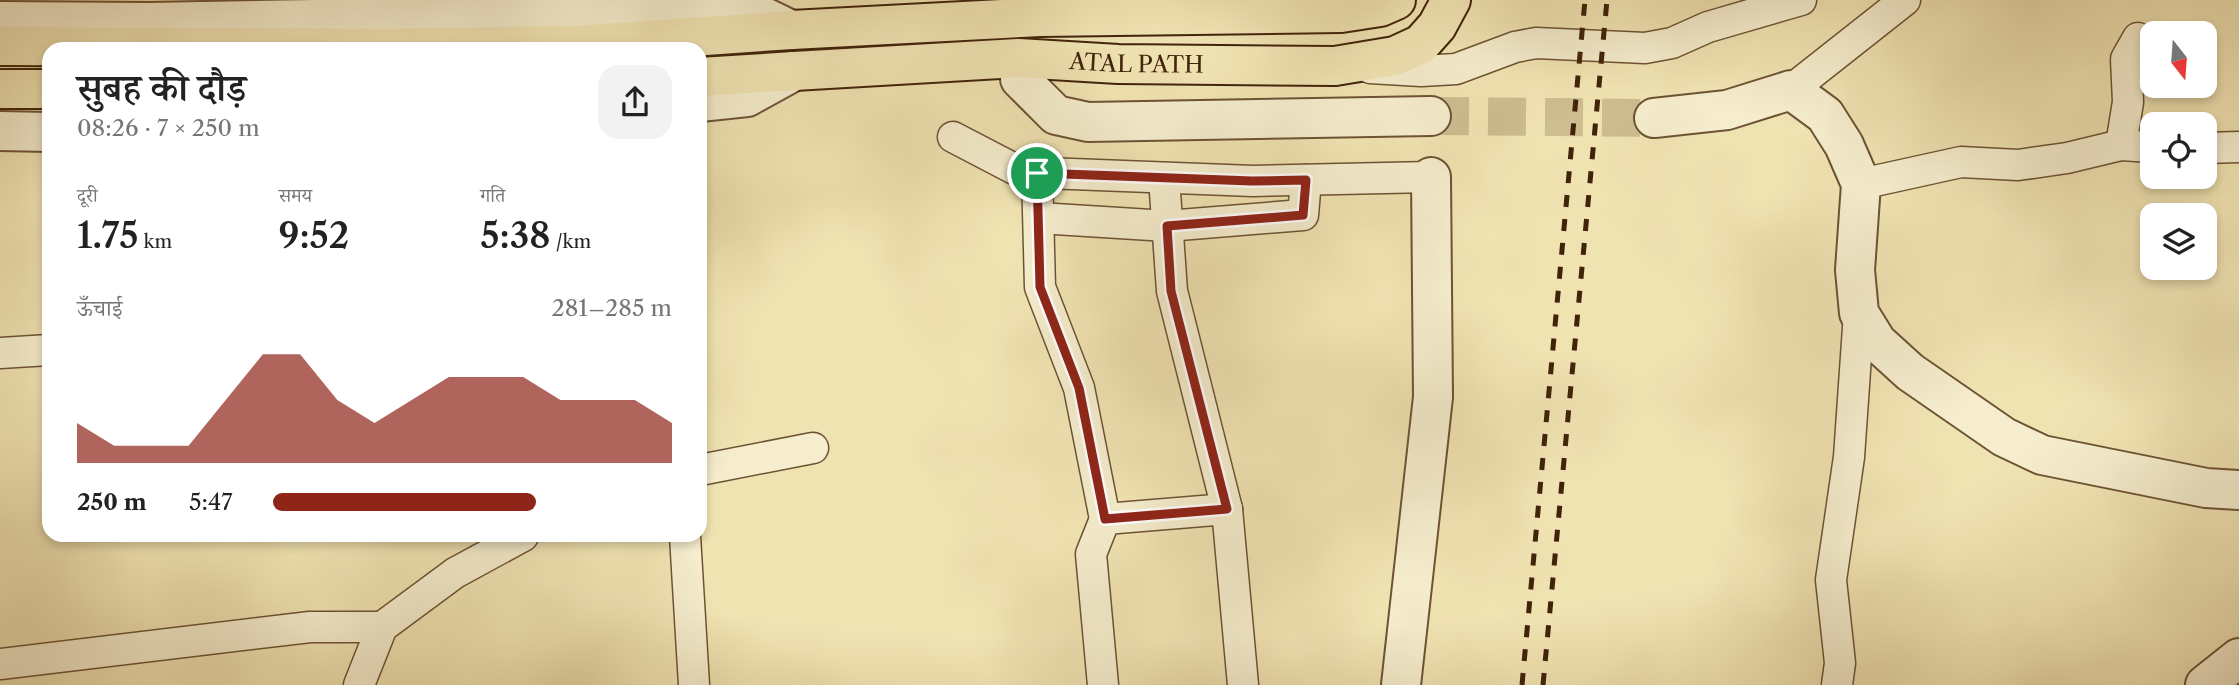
<!DOCTYPE html>
<html lang="hi">
<meta charset="utf-8">
<style>
body{margin:0;font-family:"Libre Caslon Text","Noto Serif Devanagari",serif;background:#f2f2f2;color:#222;height:100vh;display:flex;flex-direction:column;font-size:26px;white-space:nowrap}
*{box-sizing:border-box;margin:0}
p{font-size:23px;color:#767676}
.icon{flex:none;width:38px;height:38px;fill:none;stroke:currentColor;stroke-width:2;stroke-linecap:round;stroke-linejoin:round}
.map{position:relative;flex:1;overflow:hidden}
.panel{position:absolute;left:42px;top:42px;width:665px;height:500px;display:flex;flex-direction:column;background:#fff;border-radius:21px;box-shadow:0 4px 10px #0003}
.panel>*{flex:none}
.needle{width:46px;rotate:163deg}
.controls{position:absolute;left:2140px;top:21px;display:grid;gap:14px}
.controls a{display:grid;place-items:center;width:77px;height:77px;border-radius:14px;background:#fff;box-shadow:0 4px 10px #0003;font-size:35px}
.pin{position:absolute;display:grid;place-items:center;width:60px;height:60px;color:#fff;margin:-30px;border:4px solid #fff;border-radius:50%;box-shadow:0 2px 7px #0007}
.round{display:grid;place-items:center;flex:none;width:74px;height:74px;border-radius:21px;background:#f2f2f2}
.summary{display:flex;align-items:center;justify-content:space-between;height:119px;padding:0 35px}
h1{font-size:38px;font-weight:600;line-height:52px}
.metrics{display:grid;grid-template-columns:repeat(3,1fr);gap:10px;height:119px;padding:7px 35px}
.metrics div{display:grid;align-content:center}
.metrics b{font-size:35px;font-weight:600}
.metrics small{font-size:19px;font-weight:400}
.metrics p{font-size:19px}
.chart{height:196px;padding:14px 35px}
.chart p{display:flex;justify-content:space-between}
.chart svg{width:100%;height:126px;margin-top:7px;fill:#8f2418;opacity:.7}
ul{padding:0 35px;list-style:none;font-size:23px}
li{display:grid;grid-template-columns:112px 84px 1fr;align-items:center;height:52px}
li i{height:18px;border-radius:9px;background:#8f2418}
.map>svg:first-child{display:block}
.lines{fill:none;stroke-linecap:round;stroke-linejoin:round}
.tertiary-tunnel{stroke:#cdbd90;stroke-width:38;stroke-dasharray:38 19;stroke-linecap:butt}
.minor-casing{stroke:#6d5334;stroke-width:33}
.tertiary-casing{stroke:#6d5334;stroke-width:42}
.primary-casing{stroke:#41230a;stroke-width:42}
.trunk-casing{stroke:#41230a;stroke-width:42}
.minor{stroke:#f5edcd;stroke-width:30}
.tertiary{stroke:#f5edcd;stroke-width:38}
.primary{stroke:#f0e3b2;stroke-width:38}
.trunk{stroke:#f0e3b2;stroke-width:38}
.rail{stroke:#41230a;stroke-width:5;stroke-dasharray:12 12;stroke-linecap:butt}
.route-casing{stroke:#fff;stroke-width:14}
.route{stroke:#8f2418;stroke-width:9}
.labels{text-anchor:middle;dominant-baseline:central;stroke-width:5;stroke-linejoin:round;paint-order:stroke}
.street-label{font-size:23px;fill:#41230a;stroke:#f5edcd}
</style>
<div class="map">
<svg width="2239" height="685" viewBox="0 0 2239 685">
<rect width="100%" height="100%" fill="#f0e3b2"/>
<filter id="stains"><feTurbulence type="fractalNoise" baseFrequency=".00286" numOctaves="4"/><feColorMatrix values="0 0 0 0 .2 0 0 0 0 .09 0 0 0 0 .02 0 0 0 .5 -.17"/></filter>
<radialGradient id="worn" r=".72"><stop offset=".6" stop-color="#630" stop-opacity="0"/><stop offset="1" stop-color="#630" stop-opacity=".3"/></radialGradient>
<g class="lines">
<polyline class="tertiary-tunnel" points="1431,116 1654,118"/>
<defs>
<g id="minor">
<polyline points="2138,38 2126,59 2128,102 2121,145 2152,147"/>
<polyline points="1370,68 1421,71 1456,69 1515,47 1536,43 1645,48 1672,43 1708,27 1801,0"/>
<polyline points="1791,90 1905,0"/>
<polyline points="953,137 1020,172 1253,181 1431,177"/>
<polyline points="2205,148 2239,147"/>
<polyline points="1037,173 1040,287 1079,388 1105,519"/>
<polyline points="1164,178 1172,291 1227,509"/>
<polyline points="1861,184 1961,162 2018,165 2067,158 2121,145"/>
<polyline points="1039,218 1167,226 1303,215 1306,180"/>
<polyline points="0,353 49,350"/>
<polyline points="700,470 813,448"/>
<polyline points="685,536 694,685"/>
<polyline points="0,664 310,627 382,627"/>
<polyline points="359,685 382,627 455,573 523,536"/>
<polyline points="1103,685 1091,554 1105,519 1227,509 1243,685"/>
<polyline points="1837,685 1840,663 1831,580 1849,457 1859,313"/>
</g>
<g id="tertiary">
<polyline points="0,21 149,22 752,11 791,30"/>
<polyline points="1020,79 1056,115 1088,122 1431,116"/>
<polyline points="700,102 747,97 794,71"/>
<polyline points="1654,118 1727,110 1791,90 1825,115 1844,145 1861,184 1855,270 1859,313 1877,342 1910,372 2004,437 2042,455 2206,488 2239,490"/>
<polyline points="0,131 49,132"/>
<polyline points="1401,685 1433,397 1431,177"/>
<polyline points="2205,685 2239,658"/>
</g>
<g id="primary">
<polyline points="791,30 1040,17 1341,13 1380,7 1396,0"/>
<path id="s1" d="M 794,71 L 1018,58 L 1118,64 L 1335,66 L 1395,56 L 1421,44 L 1437,26 L 1451,0"/>
</g>
<g id="trunk">
<polyline points="0,46 386,48 576,45 791,30"/>
<polyline points="700,77 794,71"/>
<polyline points="0,89 49,89"/>
</g>
</defs>
<use href="#minor" class="minor-casing"/>
<use href="#tertiary" class="tertiary-casing"/>
<use href="#primary" class="primary-casing"/>
<use href="#trunk" class="trunk-casing"/>
<use href="#minor" class="minor"/>
<use href="#tertiary" class="tertiary"/>
<use href="#primary" class="primary"/>
<use href="#trunk" class="trunk"/>
<g class="rail">
<polyline points="1522,685 1585,0"/>
<polyline points="1543,685 1607,0"/>
</g>
</g>
<g class="lines">
<defs>
<polygon id="route" points="1037,173 1252,181 1306,180 1303,215 1167,226 1171,291 1227,509 1105,519 1079,388 1040,287"/>
</defs>
<use href="#route" class="route-casing"/>
<use href="#route" class="route"/>
</g>
<g class="labels">
<g class="street-label">
<text stroke="none"><textPath href="#s1" startOffset="343">ATAL PATH</textPath></text>
</g>
</g>
<rect width="100%" height="100%" filter="url(#stains)"/>
<rect width="100%" height="100%" fill="url(#worn)"/>
</svg>
<div class="controls">
<a><svg class="needle" viewBox="-14 -14 28 28"><path d="M0-13l5 13h-10z" fill="#e53935"/><path d="M0 13l5-13h-10z" fill="#767676"/></svg></a>
<a><svg class="icon" aria-label="locate" viewBox="0 0 24 24"><circle cx="12" cy="12" r="6"/><path d="M12 2v4M12 18v4M2 12h4M18 12h4"/></svg></a>
<a><svg class="icon" aria-label="layers" viewBox="0 0 24 24"><path d="M12 4l9 5-9 5-9-5zM3 14l9 5 9-5"/></svg></a>
</div>
<div class="pin" style="left:1037px;top:173px;background:#1e9e55"><svg class="icon" aria-label="arrive" viewBox="0 0 24 24"><path d="M6 21V4h12l-3 4 3 4H6"/></svg></div>
<section class="panel">
<div class="summary"><div><h1>सुबह की दौड़</h1><p>08:26 · 7 × 250 m</p></div><a class="round"><svg class="icon" aria-label="share" viewBox="0 0 24 24"><path d="M12 15V3M7 8l5-5 5 5M5 13v7h14v-7"/></svg></a></div>
<div class="metrics">
<div><p>दूरी</p><b>1.75<small> km</small></b></div>
<div><p>समय</p><b>9:52</b></div>
<div><p>गति</p><b>5:38<small> /km</small></b></div>
</div>
<div class="chart"><p><span>ऊँचाई</span>281–285 m</p>
<svg viewBox="0 0 160 44" preserveAspectRatio="none"><path d="M0 44V30L10 38L20 38L30 38L40 22L50 6L60 6L70 22L80 30L90 22L100 14L110 14L120 14L130 22L140 22L150 22L160 30V44z"/></svg>
</div>
<ul>
<li><b>250 m</b>5:47<i style="width:66%"></i></li>
</ul>
</section>
</div>
